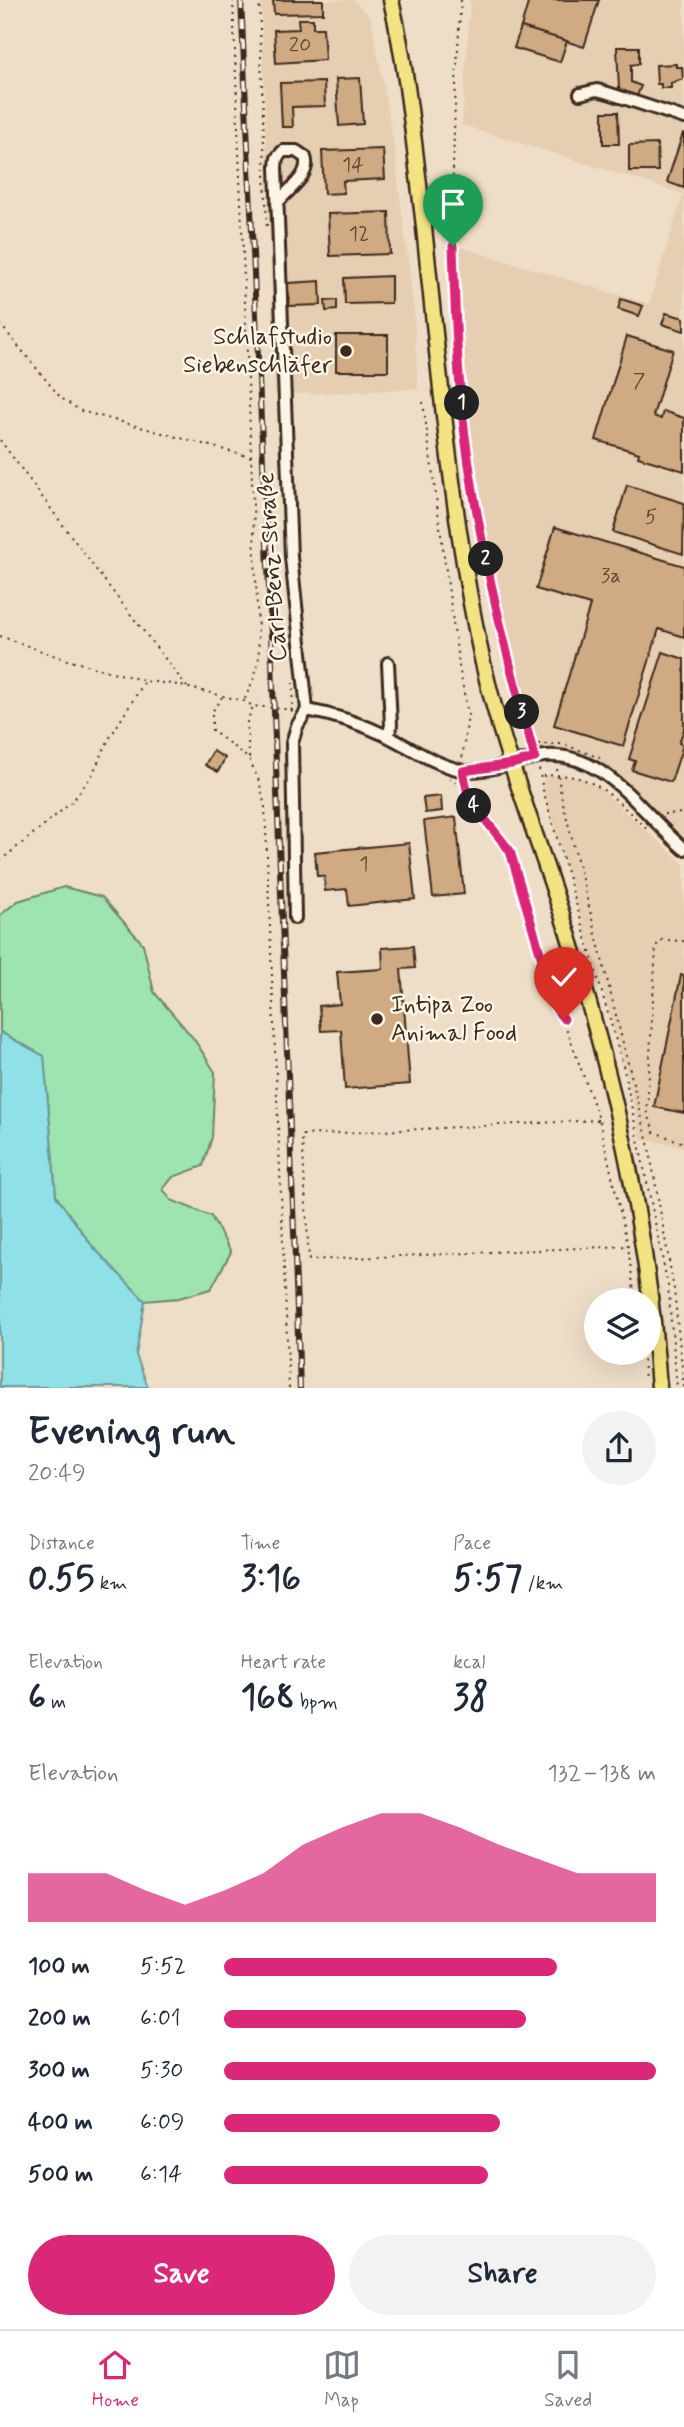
<!DOCTYPE html>
<meta charset="utf-8">
<style>
body{margin:0;font-family:Mynerve,sans-serif;background:#f2f2f3;color:#1f2937;height:100vh;display:flex;flex-direction:column;font-size:26px;white-space:nowrap}
*{box-sizing:border-box;margin:0}
p{font-size:23px;color:#747a83}
.icon{flex:none;width:38px;height:38px;fill:none;stroke:currentColor;stroke-width:2;stroke-linecap:round;stroke-linejoin:round}
.map{position:relative;height:1388px;overflow:hidden}
.side{display:flex;flex-direction:column;background:#fff;flex:1}
.side>*{flex:none}
.buttons{position:absolute;left:584px;top:1288px;display:grid;gap:14px}
.buttons a{display:grid;place-items:center;width:77px;height:77px;border-radius:50%;background:#fff;box-shadow:0 7px 28px #0002;font-size:35px}
.pin{position:absolute;display:grid;place-items:center;width:60px;height:60px;color:#fff;margin:-72px -30px;border-radius:50% 50% 50% 0;rotate:-45deg;box-shadow:0 0 7px #0007}
.pin .icon{rotate:45deg}
.km{position:absolute;width:35px;height:35px;margin:-18px;border-radius:50%;background:#222;color:#fff;font-size:19px;line-height:35px;text-align:center}
.round{display:grid;place-items:center;flex:none;width:74px;height:74px;border-radius:37px;background:#f2f2f3}
.overview{display:flex;align-items:center;justify-content:space-between;height:119px;padding:0 28px}
h1{font-size:38px;font-weight:700;line-height:52px}
.stats{display:grid;grid-template-columns:repeat(3,1fr);gap:10px;height:119px;padding:7px 28px}
.stats div{display:grid;align-content:center}
.stats b{font-size:35px;font-weight:700}
.stats small{font-size:19px;font-weight:400}
.stats p{font-size:19px}
.chart{height:196px;padding:14px 28px}
.chart p{display:flex;justify-content:space-between}
.chart svg{width:100%;height:126px;margin-top:7px;fill:#db2777;opacity:.7}
.primary-button{display:flex;gap:14px;margin-top:auto;padding:14px 28px}
.primary-button a{flex:1;height:80px;border-radius:42px;background:#db2777;color:#fff;font-size:28px;font-weight:700;line-height:80px;text-align:center}
.primary-button a+a{background:#f2f2f3;color:#1f2937}
ul{padding:0 28px;list-style:none;font-size:23px}
li{display:grid;grid-template-columns:112px 84px 1fr;align-items:center;height:52px}
li i{height:18px;border-radius:9px;background:#db2777}
.tab-bar{display:flex;justify-content:space-around;align-items:center;height:98px;border-top:2px solid #e0e1e3;background:#fff;font-size:19px;color:#747a83}
.tab-bar a{display:grid;justify-items:center;gap:4px}
.tab-bar .on{color:#db2777}
.map>svg:first-child{display:block}
.built{fill:#e6ceb2}
.green{fill:#9de4b0;stroke:#6c8767;stroke-width:2}
.water{fill:#8fe1e7;stroke:#6d9897;stroke-width:2}
.building{fill:#d0aa82;stroke:#3b2a1e;stroke-width:2}
.lines{fill:none;stroke-linecap:round;stroke-linejoin:round}
.minor-casing{stroke:#3b2a1e;stroke-width:16}
.major-casing{stroke:#3b2a1e;stroke-width:19}
.path{stroke:#3b2a1e;stroke-width:2;stroke-dasharray:2 5;stroke-linecap:butt}
.minor{stroke:#fcf5e5;stroke-width:10}
.major{stroke:#f4e382;stroke-width:14}
.rail-casing{stroke:#3b2a1e;stroke-width:6}
.rail{stroke:#fcf5e5;stroke-width:3.5;stroke-dasharray:10;stroke-linecap:butt}
.route-casing{stroke:#fff;stroke-width:14}
.route{stroke:#db2777;stroke-width:9}
.poi-dot{fill:#3b2a1e;stroke:#fcf5e5;stroke-width:2.5}
.labels{text-anchor:middle;dominant-baseline:central;stroke-width:5;stroke-linejoin:round;paint-order:stroke}
.number-label{font-size:21px;fill:#604a37}
.poi-label{font-size:24px;fill:#3b2a1e;stroke:#fcf5e5;text-anchor:end}
.street-label{font-size:24px;fill:#3b2a1e;stroke:#fcf5e5}
</style>
<div class="map">
<svg width="684" height="1388" viewBox="0 0 684 1388">
<rect width="100%" height="100%" fill="#efdec7"/>
<filter id="ink" filterUnits="userSpaceOnUse"><feTurbulence type="fractalNoise" baseFrequency=".0143" numOctaves="2"/><feDisplacementMap in="SourceGraphic" scale="14" xChannelSelector="R" yChannelSelector="G"/><feConvolveMatrix kernelMatrix="1 2 1 2 8 2 1 2 1" color-interpolation-filters="sRGB"/></filter>
<g filter="url(#ink)">
<g class="built">
<polygon points="261,0 353,0 371,17 393,138 414,310 418,389 275,395"/>
<polygon points="470,0 684,0 684,849 603,770 536,755 509,657 477,507 458,345 457,246 649,304 683,194 462,125"/>
<polygon points="557,775 580,778 597,786 684,864 684,1147 641,1139 625,1066 543,791 544,777"/>
</g>
<polygon class="green" points="64,887 102,897 143,944 154,992 194,1039 215,1072 212,1137 203,1166 173,1177 163,1189 171,1200 211,1216 231,1252 211,1289 179,1298 145,1301 93,1247 56,1196 44,1056 0,1032 0,915 18,901"/>
<polygon class="water" points="0,1032 44,1056 56,1196 93,1247 145,1301 136,1355 148,1387 0,1387"/>
<g class="building">
<polygon points="273,0 323,0 323,13 274,14"/>
<polygon points="529,0 599,0 584,47 521,27"/>
<polygon points="298,19 313,19 313,28 323,28 325,60 276,63 274,30 299,29"/>
<polygon points="521,27 567,41 560,62 514,48"/>
<polygon points="617,47 639,47 639,64 631,65 631,82 641,86 637,96 619,89"/>
<polygon points="676,64 676,67 682,67 683,79 671,83 671,88 661,88 661,84 657,84 656,65"/>
<polygon points="360,78 363,124 339,126 336,79"/>
<polygon points="324,82 325,106 292,107 293,127 282,127 280,83"/>
<polygon points="603,112 618,112 619,144 603,144"/>
<polygon points="683,133 684,133 684,188 667,182"/>
<polygon points="657,144 658,171 629,171 629,145"/>
<polygon points="383,149 385,179 343,181 344,193 324,194 322,151"/>
<polygon points="389,212 390,254 330,256 328,214"/>
<polygon points="391,276 391,303 345,304 344,278"/>
<polygon points="320,281 321,305 289,306 288,283"/>
<polygon points="621,299 643,306 639,316 618,309"/>
<polygon points="337,300 337,310 326,311 325,301"/>
<polygon points="666,313 684,318 684,331 662,324"/>
<rect x="336" y="335" width="52" height="36"/>
<polygon points="627,336 673,350 653,416 661,419 663,411 684,418 684,471 638,457 639,453 596,440"/>
<polygon points="627,485 684,503 683,554 613,532"/>
<polygon points="555,527 684,566 684,637 659,629 623,746 554,725 590,605 536,589"/>
<polygon points="663,652 684,659 684,729 679,743 683,745 671,782 632,770 635,761 629,759"/>
<polygon points="213,751 225,758 218,772 205,765"/>
<polygon points="441,796 442,811 425,813 423,798"/>
<polygon points="456,817 464,894 433,897 424,821"/>
<polygon points="409,843 415,899 349,906 347,889 325,891 324,876 317,876 315,852"/>
<polygon points="413,946 415,968 401,969 410,1084 345,1089 341,1030 321,1031 319,1006 340,1004 337,972 383,969 382,948"/>
<polygon points="681,975 684,976 684,1113 654,1107"/>
</g>
<g class="lines">
<defs>
<g id="minor">
<polyline points="580,94 597,90 608,93 684,118"/>
<path d="M 277,204 C 286,190 312,176 305,157 L 296,151 L 283,151 L 277,158 L 276,167 L 291,557 L 307,710"/>
<path d="M 307,710 C 335,715 362,724 387,736 C 411,748 434,764 460,770 C 480,775 517,761 538,757 C 602,746 641,813 684,849"/>
<polyline points="388,736 391,725 388,663"/>
<polyline points="295,918 292,743 297,726 307,710"/>
</g>
<path id="major" d="M 391,0 C 408,72 414,146 423,218 C 439,367 451,517 483,663 C 503,751 537,835 564,921 C 613,1073 648,1229 659,1388"/>
</defs>
<use href="#minor" class="minor-casing"/>
<use href="#major" class="major-casing"/>
<g class="path">
<polyline points="233,0 259,658 254,678 244,701"/>
<polyline points="259,0 267,230"/>
<path d="M 461,0 C 451,145 447,291 465,435 C 478,541 503,645 532,747"/>
<polyline points="0,324 61,398 81,411 251,457"/>
<polyline points="423,402 459,666 468,715 462,760"/>
<polyline points="0,440 97,571 187,687"/>
<polyline points="0,636 67,660 146,681 173,684 244,701 253,706 295,710"/>
<polyline points="222,697 212,712 212,730 249,759 259,781 265,807 289,1388"/>
<polyline points="292,712 293,683"/>
<polyline points="531,744 563,744 600,758"/>
<polyline points="249,758 247,722 253,706"/>
<polyline points="539,769 543,790 623,1065 668,1286 677,1388"/>
<polyline points="557,769 561,795 649,1147 674,1289 684,1388"/>
<path d="M 543,776 C 594,770 613,798 648,830"/>
<polyline points="449,778 465,788"/>
<polyline points="464,780 469,799 510,851 557,1009 563,1019 599,1119 628,1246 635,1300"/>
<polyline points="664,814 684,813"/>
<polyline points="0,861 72,802 92,775 109,739 145,681"/>
<polyline points="684,941 662,940 656,946 647,1110 654,1132 684,1143"/>
<polyline points="598,1120 302,1135 309,1260 627,1246"/>
<polyline points="642,1353 645,1379"/>
</g>
<use href="#minor" class="minor"/>
<use href="#major" class="major"/>
<defs>
<polyline id="rail" points="241,0 270,609 300,1388"/>
</defs>
<use href="#rail" class="rail-casing"/>
<use href="#rail" class="rail"/>
</g>
</g>
<g class="lines" filter="url(#ink)">
<defs>
<path id="route" d="M 453,246 C 455,309 457,373 465,436 C 479,545 505,652 535,758 L 512,764 L 463,771 L 469,799 L 510,851 L 557,1010 L 564,1019"/>
</defs>
<use href="#route" class="route-casing"/>
<use href="#route" class="route"/>
</g>
<g class="poi-dot">
<circle cx="346" cy="351" r="7"/>
<circle cx="377" cy="1019" r="7"/>
</g>
<g class="labels">
<g class="number-label">
<text x="300" y="45">20</text>
<text x="353" y="165">14</text>
<text x="359" y="234">12</text>
<text x="639" y="381">7</text>
<text x="651" y="517">5</text>
<text x="611" y="576">3a</text>
<text x="364" y="864">1</text>
</g>
<g class="poi-label">
<text x="332" y="337">Schlafstudio<tspan x="332" dy="28">Siebenschläfer</tspan></text>
<text x="391" y="1005" text-anchor="start">Intipa Zoo<tspan x="391" dy="28">Animal Food</tspan></text>
</g>
<g class="street-label">
<text transform="translate(273 567) rotate(-94)">Carl-Benz-Straße</text>
</g>
</g>
</svg>
<div class="buttons">
<a><svg class="icon" aria-label="layers" viewBox="0 0 24 24"><path d="M12 4l9 5-9 5-9-5zM3 14l9 5 9-5"/></svg></a>
</div>
<div class="pin" style="left:453px;top:246px;background:#1e9e55"><svg class="icon" aria-label="arrive" viewBox="0 0 24 24"><path d="M6 21V4h12l-3 4 3 4H6"/></svg></div>
<div class="pin" style="left:564px;top:1019px;background:#d93025"><svg class="icon" aria-label="check" viewBox="0 0 24 24"><path d="M5 12l5 5 9-10"/></svg></div>
<b class="km" style="left:462px;top:403px">1</b>
<b class="km" style="left:486px;top:559px">2</b>
<b class="km" style="left:522px;top:712px">3</b>
<b class="km" style="left:474px;top:806px">4</b>
</div>
<section class="side">
<div class="overview"><div><h1>Evening run</h1><p>20:49</p></div><a class="round"><svg class="icon" aria-label="share" viewBox="0 0 24 24"><path d="M12 15V3M7 8l5-5 5 5M5 13v7h14v-7"/></svg></a></div>
<div class="stats">
<div><p>Distance</p><b>0.55<small> km</small></b></div>
<div><p>Time</p><b>3:16</b></div>
<div><p>Pace</p><b>5:57<small> /km</small></b></div>
</div>
<div class="stats">
<div><p>Elevation</p><b>6<small> m</small></b></div>
<div><p>Heart rate</p><b>168<small> bpm</small></b></div>
<div><p>kcal</p><b>38</b></div>
</div>
<div class="chart"><p><span>Elevation</span>132–138 m</p>
<svg viewBox="0 0 160 44" preserveAspectRatio="none"><path d="M0 44V27L10 27L20 27L30 33L40 38L50 33L60 27L70 17L80 11L90 6L100 6L110 11L120 17L130 22L140 27L150 27L160 27V44z"/></svg>
</div>
<ul>
<li><b>100 m</b>5:52<i style="width:77%"></i></li>
<li><b>200 m</b>6:01<i style="width:70%"></i></li>
<li><b>300 m</b>5:30<i style="width:100%"></i></li>
<li><b>400 m</b>6:09<i style="width:64%"></i></li>
<li><b>500 m</b>6:14<i style="width:61%"></i></li>
</ul>
<div class="primary-button"><a>Save</a><a>Share</a></div>
</section>
<nav class="tab-bar">
<a class="on"><svg class="icon" aria-label="home" viewBox="0 0 24 24"><path d="M3 11l9-7 9 7M6 9v11h12V9"/></svg>Home</a>
<a><svg class="icon" aria-label="map" viewBox="0 0 24 24"><path d="M3 6l6-2 6 2 6-2v14l-6 2-6-2-6 2zM9 4v14M15 6v14"/></svg>Map</a>
<a><svg class="icon" aria-label="saved" viewBox="0 0 24 24"><path d="M7 4h10v16l-5-4-5 4z"/></svg>Saved</a>
</nav>
